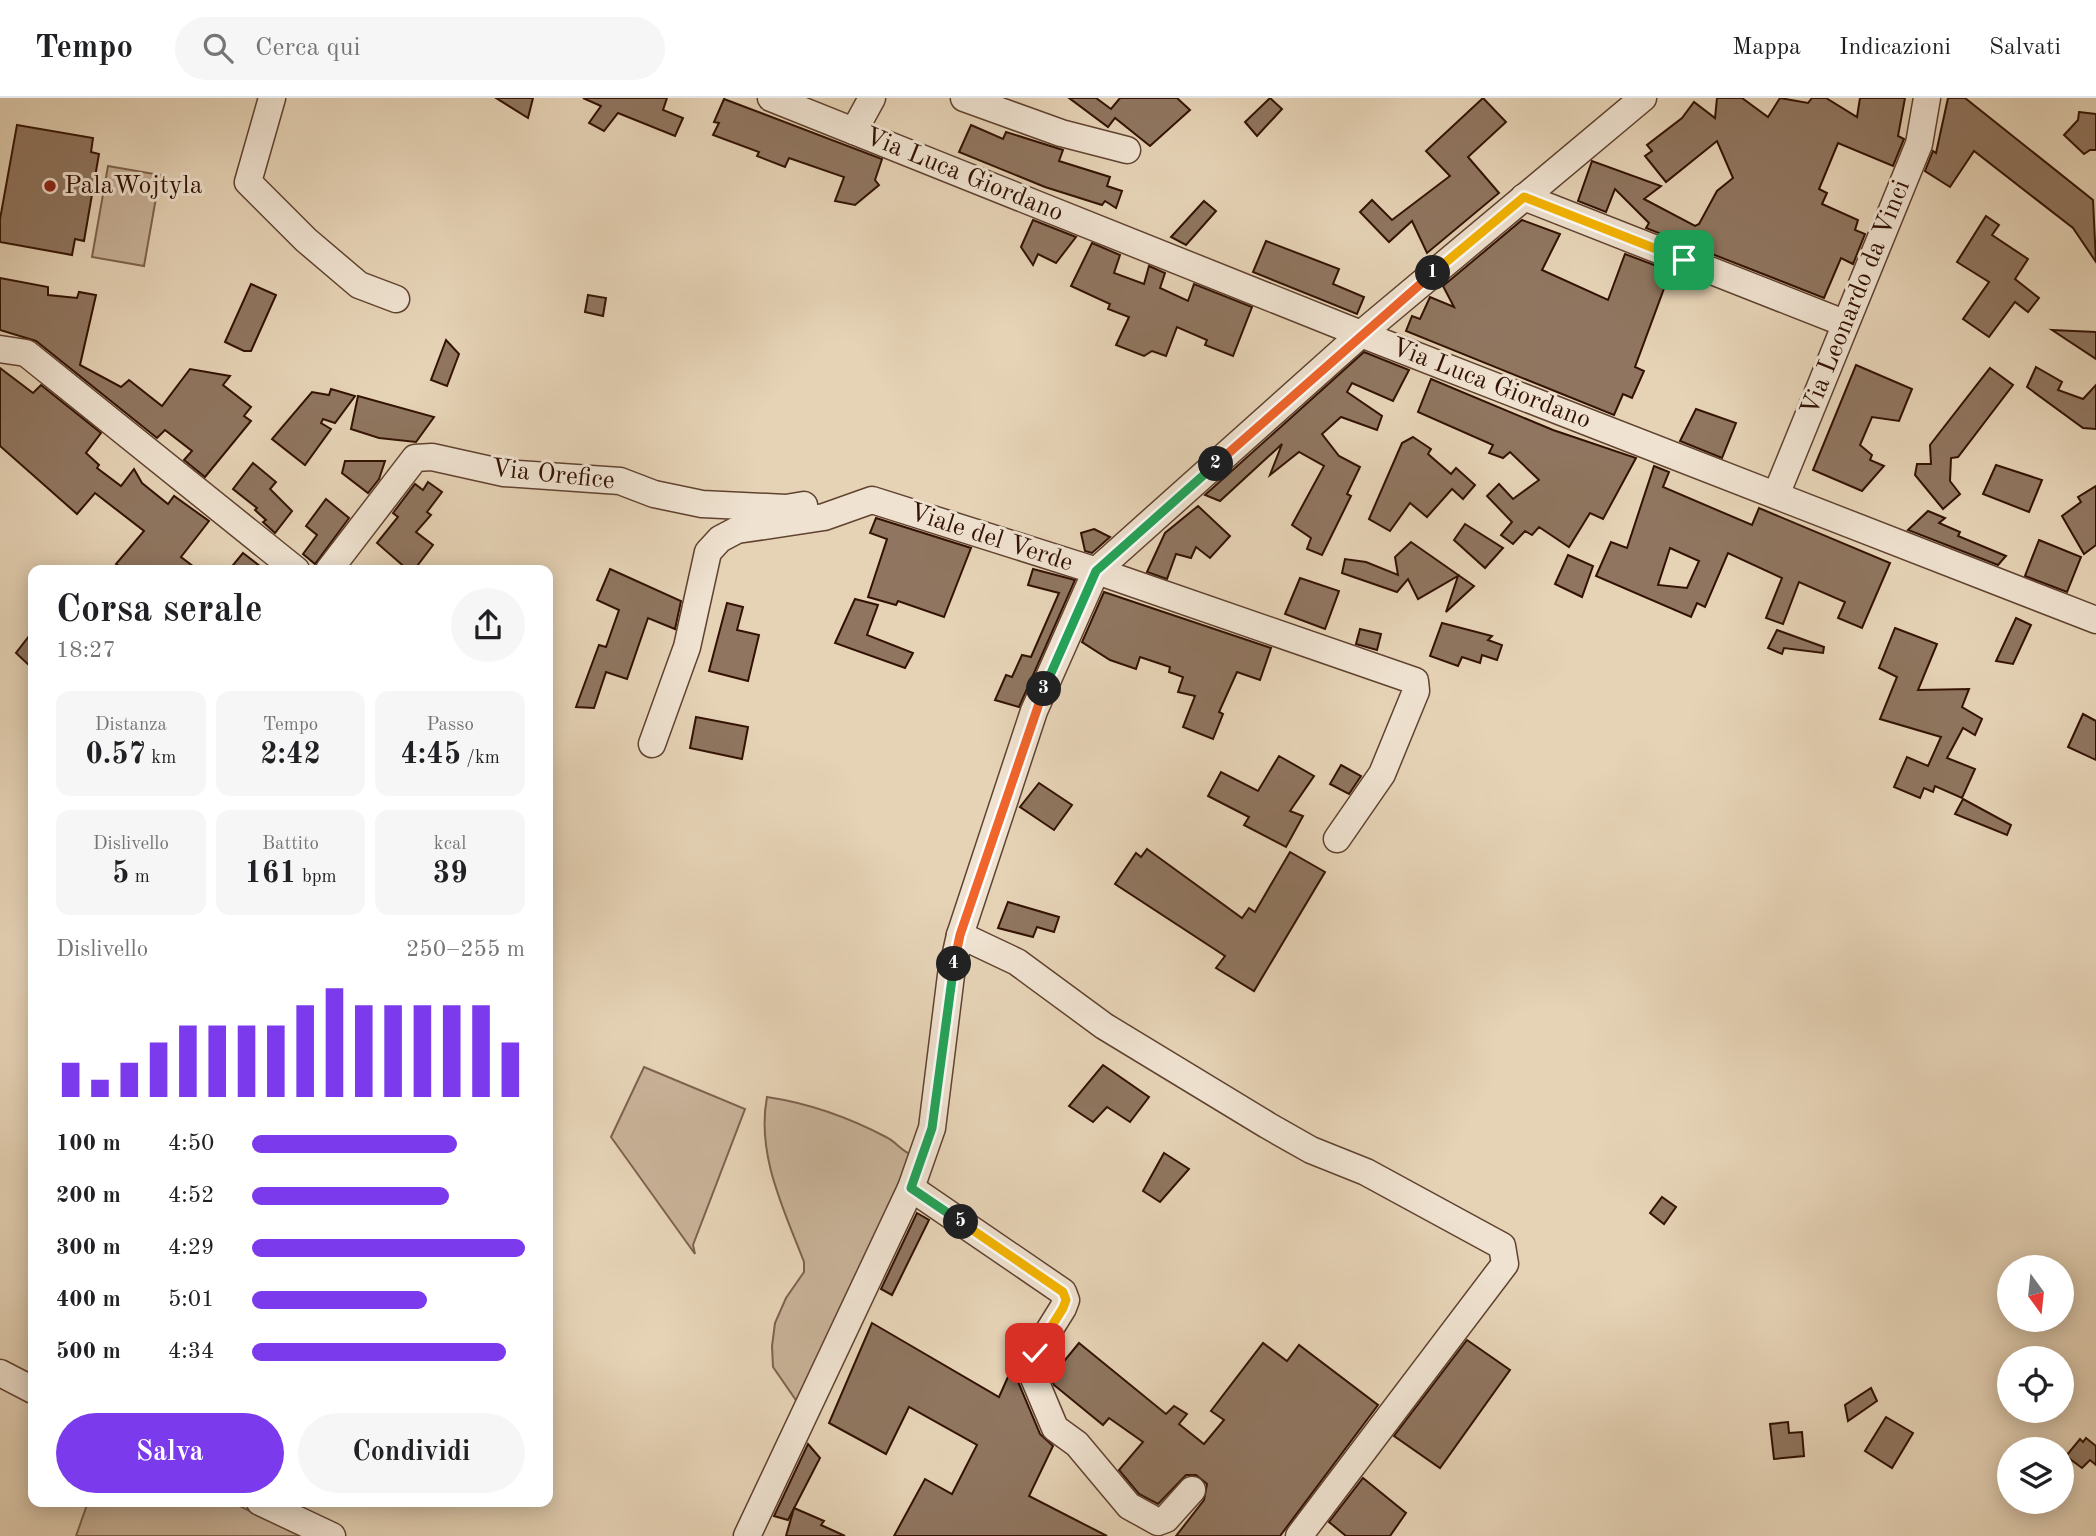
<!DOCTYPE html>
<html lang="it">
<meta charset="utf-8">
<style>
body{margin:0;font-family:"Old Standard TT",serif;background:#f6f6f6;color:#202124;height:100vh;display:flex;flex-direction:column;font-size:26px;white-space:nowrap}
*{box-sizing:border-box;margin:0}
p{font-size:23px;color:#757577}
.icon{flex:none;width:38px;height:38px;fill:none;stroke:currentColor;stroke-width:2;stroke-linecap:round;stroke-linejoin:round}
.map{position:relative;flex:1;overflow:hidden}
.details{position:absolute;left:28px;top:467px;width:525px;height:942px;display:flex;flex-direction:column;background:#fff;border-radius:14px;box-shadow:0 4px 18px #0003}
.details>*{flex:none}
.needle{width:46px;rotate:165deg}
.fabs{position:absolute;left:1997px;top:1157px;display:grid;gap:14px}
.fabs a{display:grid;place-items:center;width:77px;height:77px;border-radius:50%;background:#fff;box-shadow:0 4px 18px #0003;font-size:35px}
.pin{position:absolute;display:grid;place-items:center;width:60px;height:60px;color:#fff;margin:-30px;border-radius:14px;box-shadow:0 4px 10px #0006}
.km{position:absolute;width:35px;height:35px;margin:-18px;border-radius:50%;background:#222;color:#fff;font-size:19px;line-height:35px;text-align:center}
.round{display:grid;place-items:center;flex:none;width:74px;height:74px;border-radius:37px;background:#f6f6f6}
.summary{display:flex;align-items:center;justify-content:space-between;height:119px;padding:0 28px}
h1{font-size:38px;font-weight:800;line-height:52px}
.stats{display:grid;grid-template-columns:repeat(3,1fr);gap:10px;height:119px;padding:7px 28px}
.stats div{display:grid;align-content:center;border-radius:14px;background:#f6f6f6;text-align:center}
.stats b{font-size:30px;font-weight:800}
.stats small{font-size:19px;font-weight:400}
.stats p{font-size:19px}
.chart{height:196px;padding:14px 28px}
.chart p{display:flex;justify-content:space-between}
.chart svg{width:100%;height:126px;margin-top:7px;stroke:#7c3aed;stroke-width:6}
.primary-button{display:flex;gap:14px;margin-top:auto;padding:14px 28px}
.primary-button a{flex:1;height:80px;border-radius:42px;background:#7c3aed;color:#fff;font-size:28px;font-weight:800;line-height:80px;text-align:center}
.primary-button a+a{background:#f6f6f6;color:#202124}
ul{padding:0 28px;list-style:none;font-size:23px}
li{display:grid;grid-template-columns:112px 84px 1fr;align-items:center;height:52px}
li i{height:18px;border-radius:9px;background:#7c3aed}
header{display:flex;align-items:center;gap:42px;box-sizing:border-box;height:98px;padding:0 35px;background:#fff;border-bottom:2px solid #e0e0e0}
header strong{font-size:33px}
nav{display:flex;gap:38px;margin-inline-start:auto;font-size:24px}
.search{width:490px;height:63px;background:#f6f6f6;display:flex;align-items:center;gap:18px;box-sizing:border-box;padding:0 24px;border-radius:38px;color:#757577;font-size:26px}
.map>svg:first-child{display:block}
.green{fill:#c8b298;stroke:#7e624e;stroke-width:2}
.building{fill:#907660;stroke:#331203;stroke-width:2;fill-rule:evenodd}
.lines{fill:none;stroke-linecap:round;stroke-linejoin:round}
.minor-casing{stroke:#604230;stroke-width:29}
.minor{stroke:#efe2d0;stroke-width:26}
.split-1-casing{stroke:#fff;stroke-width:14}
.split-2-casing{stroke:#fff;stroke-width:14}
.split-3-casing{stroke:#fff;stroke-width:14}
.split-4-casing{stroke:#fff;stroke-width:14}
.split-5-casing{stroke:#fff;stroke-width:14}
.split-6-casing{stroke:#fff;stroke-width:14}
.split-1{stroke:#f5b400;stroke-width:9}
.split-2{stroke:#f0652b;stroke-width:9}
.split-3{stroke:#22a559;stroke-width:9}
.split-4{stroke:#f0652b;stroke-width:9}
.split-5{stroke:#22a559;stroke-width:9}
.split-6{stroke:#f5b400;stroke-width:9}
.poi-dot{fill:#8f2418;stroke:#efe2d0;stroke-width:2.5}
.labels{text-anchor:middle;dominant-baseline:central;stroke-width:6;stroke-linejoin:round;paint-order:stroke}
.street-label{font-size:26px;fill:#331203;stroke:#efe2d0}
.poi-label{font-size:26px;fill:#331203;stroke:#efe2d0;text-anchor:start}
</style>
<header>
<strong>Tempo</strong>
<div class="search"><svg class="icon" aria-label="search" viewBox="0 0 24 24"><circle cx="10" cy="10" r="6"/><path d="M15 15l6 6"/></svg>Cerca qui</div>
<nav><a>Mappa</a><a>Indicazioni</a><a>Salvati</a></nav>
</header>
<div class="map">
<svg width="2096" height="1438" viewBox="0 0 2096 1438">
<rect width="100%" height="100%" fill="#e6d3b6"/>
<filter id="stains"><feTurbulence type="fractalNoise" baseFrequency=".00286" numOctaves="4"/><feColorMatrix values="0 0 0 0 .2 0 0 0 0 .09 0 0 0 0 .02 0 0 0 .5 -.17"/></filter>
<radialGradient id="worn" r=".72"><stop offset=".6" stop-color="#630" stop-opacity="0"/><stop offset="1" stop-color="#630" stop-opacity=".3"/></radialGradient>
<g class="green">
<polygon points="108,68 160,77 144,168 92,159"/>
<polygon points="644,969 745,1011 693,1147 695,1156 611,1039"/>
<path d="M 767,999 C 807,1005 850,1020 886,1039 C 897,1044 901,1054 913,1057 L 800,1308 L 773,1269 L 772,1248 L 775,1225 L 786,1200 L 804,1174 L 804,1164 C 784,1112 756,1056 767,999 Z"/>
<polygon points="88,1404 231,1404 303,1438 76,1438"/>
</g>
<g class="building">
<polygon points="496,0 533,0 528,20"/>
<polygon points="583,0 667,0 663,12 683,20 675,38 618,15 604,33 589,25 601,8"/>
<polygon points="1069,0 1096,0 1111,11 1120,0 1177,0 1190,12 1150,48 1115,20 1108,29"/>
<polygon points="1270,0 1282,11 1257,38 1245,24"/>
<polygon points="1483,0 1506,24 1468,59 1499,95 1427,155 1412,123 1389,144 1360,114 1372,102 1392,122 1450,78 1426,53"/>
<polygon points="1717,0 1742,0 1768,19 1780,0 1808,5 1812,0 1826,0 1857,19 1860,0 1905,0 1898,38 1904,41 1893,68 1838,45 1819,91 1827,95 1822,106 1858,122 1855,132 1865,136 1853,166 1841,160 1824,200 1646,130 1649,125 1615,91 1606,114 1578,103 1592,63 1661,88 1644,101 1695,128 1699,126 1717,93 1733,80 1717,43 1666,84 1645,58 1652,53 1647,47 1682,20 1694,4 1715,20"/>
<polygon points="1948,0 1965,0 2093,102 2096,164 2073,130 1974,53 1950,89 1925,73 1933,53 1936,55"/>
<polygon points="724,1 882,61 875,82 879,87 855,107 835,103 844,79 789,60 785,69 757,58 759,54 713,37 719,25 714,24"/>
<polygon points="2079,14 2096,16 2096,52 2090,52 2084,56 2064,37 2078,22"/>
<polygon points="17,27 93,40 91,54 99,56 84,143 75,141 72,157 0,144 0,121"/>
<polygon points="971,27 1003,41 1006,34 1063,52 1059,63 1110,79 1107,88 1122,93 1116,110 1105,103 1102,107 1045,89 959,54"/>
<polygon points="1204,103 1216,113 1186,147 1171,139"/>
<polygon points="1986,118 1999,127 1992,137 2028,161 2015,181 2039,200 2028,214 2015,204 1989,239 1963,221 1989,184 1957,164"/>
<polygon points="1033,122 1076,139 1056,165 1038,156 1033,167 1021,149"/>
<polygon points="1522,122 1560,136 1542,172 1608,202 1625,156 1657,168 1656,172 1669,177 1635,269 1644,273 1632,300 1623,296 1614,317 1406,233 1412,218 1420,221 1430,199 1454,209 1443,188"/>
<polygon points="1266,143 1339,171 1333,186 1364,199 1357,216 1253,174"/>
<polygon points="1092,145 1120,157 1114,175 1144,186 1149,168 1165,175 1160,190 1188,203 1194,186 1252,209 1233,258 1205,247 1207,242 1177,229 1166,258 1152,253 1144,258 1116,247 1129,219 1108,211 1110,206 1071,188"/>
<polygon points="0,180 48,189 48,197 77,200 79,194 96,197 80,267 121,289 129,282 162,308 190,271 230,278 223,287 251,309 244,318 251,323 205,379 184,362 192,353 165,332 157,340 36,243 0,232"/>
<polygon points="251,186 276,197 251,253 244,253 225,244"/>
<polygon points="588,197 606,200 603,218 585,214"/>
<polygon points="2052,232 2096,234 2096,261"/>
<polygon points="446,242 459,256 447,288 431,282"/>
<polygon points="1364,254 1409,272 1393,303 1352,285 1347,294 1382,318 1377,332 1341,319 1322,336 1339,358 1360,369 1347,396 1351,398 1322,457 1307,451 1311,440 1292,427 1324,368 1299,354 1270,377 1282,346 1220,403 1205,397"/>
<polygon points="1856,267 1912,291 1899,323 1872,319 1860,347 1872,357 1870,362 1884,368 1862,393 1813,372"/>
<polygon points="2036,269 2062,284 2058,292 2083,301 2096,287 2096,331 2083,330 2027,289"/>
<polygon points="0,270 33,295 41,287 101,335 86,355 99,367 97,370 121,388 134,371 142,385 168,406 174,398 209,423 181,459 198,472 125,472 116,466 144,433 95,395 77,416 0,348"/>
<polygon points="1990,270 2013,287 1958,359 1951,360 1950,383 1960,396 1943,411 1915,377 1917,366 1931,366 1930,347"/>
<polygon points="1431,281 1553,332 1636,360 1603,421 1590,415 1569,449 1539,429 1532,437 1525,433 1513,446 1501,437 1512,424 1487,398 1499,386 1513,401 1539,382 1510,354 1503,360 1489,355 1493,347 1418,314"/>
<polygon points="331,291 355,298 335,325 323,321 321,325 331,331 305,367 272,341 312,294 329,297"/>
<polygon points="358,298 434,319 416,344 379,340 351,331"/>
<polygon points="1696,311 1736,325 1722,360 1680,343"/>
<polygon points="1413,339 1431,351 1428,356 1451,376 1456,370 1475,387 1463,401 1452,391 1427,419 1410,405 1390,433 1369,421 1402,345"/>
<polygon points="345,363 385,363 379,381 368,395 342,375"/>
<polygon points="253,365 276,384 270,391 292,413 275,435 263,424 266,422 255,412 257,410 233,391"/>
<polygon points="1996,367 2042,382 2029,414 1983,396"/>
<path d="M 1654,368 L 1669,374 L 1663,389 L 1752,427 L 1759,410 L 1890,465 L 1862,530 L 1838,520 L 1845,504 L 1799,484 L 1783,526 L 1766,520 L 1782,480 L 1728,455 L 1705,509 L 1697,505 L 1691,519 L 1596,478 L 1611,444 L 1627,450 ZM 1670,450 L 1699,463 L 1687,490 L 1658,487 Z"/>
<polygon points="428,384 442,394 427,414 431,417 416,434 433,447 414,472 408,472 377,445 398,419 393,415 415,386 423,392"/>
<polygon points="2096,388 2096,447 2084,456 2062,418 2081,404 2078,399"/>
<polygon points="326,401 349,420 315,466 303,456 317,437 306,428"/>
<polygon points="1198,408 1230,438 1210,460 1196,449 1191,460 1176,456 1167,481 1147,474 1165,435"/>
<polygon points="1928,413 1945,420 1939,425 1960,434 1958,438 2006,458 1998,467 1908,432"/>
<polygon points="876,420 971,450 944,519 898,503 896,507 868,499 887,441 870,435"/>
<polygon points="1465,426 1503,450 1485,470 1454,442"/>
<polygon points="1094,431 1110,439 1092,455 1085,453 1081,435"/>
<polygon points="2039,442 2081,459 2067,494 2025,478"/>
<polygon points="1411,444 1474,488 1446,514 1458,478 1418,501 1408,481 1397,494 1342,475 1345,461 1366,464 1398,477 1395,459"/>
<polygon points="243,455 265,472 229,472"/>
<polygon points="1568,457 1593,468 1582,499 1555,486"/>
<polygon points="610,471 681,503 675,531 648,520 627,581 606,574 594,610 576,609 599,547 606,549 619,512 597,502"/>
<polygon points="1033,471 1075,482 1019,609 995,602 1006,577 1012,579 1022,557 1031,559 1059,495 1028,487"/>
<polygon points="1300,480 1339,493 1325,531 1285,516"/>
<polygon points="1104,494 1271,550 1260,582 1237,574 1219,614 1223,616 1213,641 1183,629 1195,598 1178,594 1183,579 1169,574 1170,569 1140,559 1136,571 1110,562 1082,544"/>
<polygon points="855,501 878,507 867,537 913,555 905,570 835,545"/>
<polygon points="727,505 743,509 737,532 759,537 748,583 709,573"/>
<polygon points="2016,520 2031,527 2013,566 1996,563"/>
<polygon points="1442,525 1492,538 1488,542 1502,547 1497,562 1482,557 1480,565 1462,559 1458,568 1430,558"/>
<polygon points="1895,530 1937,546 1918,592 1969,591 1962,609 1982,621 1975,637 1963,630 1947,660 1975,671 1962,700 1935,688 1933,694 1924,690 1920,700 1894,689 1907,659 1928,668 1941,639 1880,621 1897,579 1879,570"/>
<polygon points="1360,531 1381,536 1377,552 1356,546"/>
<polygon points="1777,532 1824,549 1823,555 1784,550 1782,556 1768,550"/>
<polygon points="33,533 33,571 16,555"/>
<polygon points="2083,616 2096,623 2096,662 2068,649"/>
<polygon points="696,619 748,629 742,661 690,650"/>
<polygon points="1279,658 1314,678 1290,713 1303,718 1286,749 1244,727 1249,719 1208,698 1221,674 1258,693"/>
<polygon points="1341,667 1361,678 1349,696 1330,686"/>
<polygon points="1039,685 1072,707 1054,732 1020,709"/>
<polygon points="1963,701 2011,727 2007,737 1955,716"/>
<polygon points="1147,751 1242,820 1249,810 1255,814 1290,754 1325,774 1254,893 1216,870 1225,858 1115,786 1136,755 1141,759"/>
<polygon points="1008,804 1059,819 1054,834 1037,829 1033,839 998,830"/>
<polygon points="1103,967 1149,999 1130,1024 1107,1009 1093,1024 1069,1008"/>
<polygon points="1164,1055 1189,1071 1160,1104 1143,1093"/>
<polygon points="1662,1099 1676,1109 1664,1126 1650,1115"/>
<polygon points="917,1115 929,1122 892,1197 881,1191"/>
<polygon points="872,1225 999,1299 1016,1261 1016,1279 1040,1336 1053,1348 1029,1398 1107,1438 894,1438 925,1381 952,1396 977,1347 909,1309 886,1356 829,1325"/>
<polygon points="1467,1242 1510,1272 1440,1370 1394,1338"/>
<polygon points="1079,1245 1166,1316 1174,1308 1187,1316 1179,1326 1204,1346 1224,1322 1211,1313 1263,1245 1287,1263 1299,1247 1378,1307 1280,1438 1176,1438 1204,1402 1207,1386 1196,1377 1186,1377 1158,1406 1139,1396 1119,1372 1143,1344 1109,1320 1103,1327 1054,1287 1051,1279"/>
<polygon points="1871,1290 1877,1303 1848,1323 1845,1307"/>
<polygon points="1886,1319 1913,1335 1892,1370 1865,1353"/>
<polygon points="1788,1324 1789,1335 1802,1334 1804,1358 1774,1361 1770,1326"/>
<polygon points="2086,1340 2096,1348 2096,1367 2090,1362 2082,1370 2066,1358 2080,1341 2083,1344"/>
<polygon points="808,1346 820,1360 788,1422 774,1418"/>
<polygon points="1363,1380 1406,1415 1390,1438 1346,1438 1329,1424"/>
<polygon points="794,1410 824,1423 821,1427 845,1438 786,1438"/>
</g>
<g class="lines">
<defs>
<g id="minor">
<polyline points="272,0 248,84 306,142 359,187 396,201"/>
<polyline points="771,0 1361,236 2096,522"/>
<polyline points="964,0 1061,35 1127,52"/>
<polyline points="854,33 872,0"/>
<polyline points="1524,99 1844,225"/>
<polyline points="0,251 26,255 296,472"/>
<polyline points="1776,397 1919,46 1927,0"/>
<polyline points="329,472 415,360 432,359 504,375 620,383 654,396 702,406 786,410 804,407"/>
<polyline points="652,646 687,549 708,454 720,441 737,432 824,419 872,402 1100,474 1415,583 1416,593 1382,676 1337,741"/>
<polyline points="960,837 1017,864 1104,928 1267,1027 1311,1052 1366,1074 1502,1148 1505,1166 1299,1438"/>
<polyline points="911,1090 1063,1194 1066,1202 1063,1210 1035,1255 1031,1273 1055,1330 1077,1346 1129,1408 1158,1424 1166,1421 1192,1392"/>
<polyline points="0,1275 33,1292"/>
<polyline points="260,1404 332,1438"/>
<polyline points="747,1438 911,1090 932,1030 951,877 960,837 1034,613 1096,473 1361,236 1643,0"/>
</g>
</defs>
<use href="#minor" class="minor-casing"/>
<use href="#minor" class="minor"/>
</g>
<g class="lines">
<defs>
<polyline id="split-1" points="1433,175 1524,99 1684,162"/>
<polyline id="split-2" points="1216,366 1433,175"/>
<polyline id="split-3" points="1044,591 1096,473 1216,366"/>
<polyline id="split-4" points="954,866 960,837 1044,591"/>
<polyline id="split-5" points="954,866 932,1030 911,1090 961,1124"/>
<polyline id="split-6" points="961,1124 1063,1194 1066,1202 1063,1210 1035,1255"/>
</defs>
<use href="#split-1" class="split-1-casing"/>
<use href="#split-2" class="split-2-casing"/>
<use href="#split-3" class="split-3-casing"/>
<use href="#split-4" class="split-4-casing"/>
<use href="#split-5" class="split-5-casing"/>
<use href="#split-6" class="split-6-casing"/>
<use href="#split-1" class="split-1"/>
<use href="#split-2" class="split-2"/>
<use href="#split-3" class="split-3"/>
<use href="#split-4" class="split-4"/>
<use href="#split-5" class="split-5"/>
<use href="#split-6" class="split-6"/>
</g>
<circle class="poi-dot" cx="50" cy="88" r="7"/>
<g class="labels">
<g class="street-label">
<text transform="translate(964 77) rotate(22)">Via Luca Giordano</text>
<text transform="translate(1856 200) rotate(-68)">Via Leonardo da Vinci</text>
<text transform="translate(1491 286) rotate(21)">Via Luca Giordano</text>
<text transform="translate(553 377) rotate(6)">Via Orefice</text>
<text transform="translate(991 440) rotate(18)">Viale del Verde</text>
</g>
<g class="poi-label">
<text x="64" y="88">PalaWojtyla</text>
</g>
</g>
<rect width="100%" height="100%" filter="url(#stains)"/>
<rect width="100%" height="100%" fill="url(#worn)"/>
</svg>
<div class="fabs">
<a><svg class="needle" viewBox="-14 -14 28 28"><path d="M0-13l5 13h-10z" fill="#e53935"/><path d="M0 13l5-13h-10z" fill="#757577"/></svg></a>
<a><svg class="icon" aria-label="locate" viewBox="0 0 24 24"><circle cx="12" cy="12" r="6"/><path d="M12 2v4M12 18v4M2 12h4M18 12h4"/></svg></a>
<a><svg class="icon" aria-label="layers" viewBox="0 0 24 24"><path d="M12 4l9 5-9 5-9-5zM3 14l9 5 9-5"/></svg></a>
</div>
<div class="pin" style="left:1684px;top:162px;background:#1e9e55"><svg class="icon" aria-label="arrive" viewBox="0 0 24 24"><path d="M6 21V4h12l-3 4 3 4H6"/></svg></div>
<div class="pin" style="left:1035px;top:1255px;background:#d93025"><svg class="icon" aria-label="check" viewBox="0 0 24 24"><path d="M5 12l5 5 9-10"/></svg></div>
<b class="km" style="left:1433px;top:175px">1</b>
<b class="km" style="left:1216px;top:366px">2</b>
<b class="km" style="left:1044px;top:591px">3</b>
<b class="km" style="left:954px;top:866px">4</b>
<b class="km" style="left:961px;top:1124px">5</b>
<section class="details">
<div class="summary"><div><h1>Corsa serale</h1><p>18:27</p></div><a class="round"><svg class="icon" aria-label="share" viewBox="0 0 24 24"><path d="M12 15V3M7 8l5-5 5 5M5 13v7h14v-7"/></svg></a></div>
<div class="stats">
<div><p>Distanza</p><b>0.57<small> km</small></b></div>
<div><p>Tempo</p><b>2:42</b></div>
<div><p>Passo</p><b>4:45<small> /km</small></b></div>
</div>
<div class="stats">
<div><p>Dislivello</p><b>5<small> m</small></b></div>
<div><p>Battito</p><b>161<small> bpm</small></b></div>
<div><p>kcal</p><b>39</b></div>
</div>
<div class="chart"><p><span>Dislivello</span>250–255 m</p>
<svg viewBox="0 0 160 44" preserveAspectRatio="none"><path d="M5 44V32M15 44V38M25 44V32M35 44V25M45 44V19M55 44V19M65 44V19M75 44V19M85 44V12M95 44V6M105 44V12M115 44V12M125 44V12M135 44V12M145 44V12M155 44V25"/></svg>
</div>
<ul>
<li><b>100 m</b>4:50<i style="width:75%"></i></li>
<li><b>200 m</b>4:52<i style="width:72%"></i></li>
<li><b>300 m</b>4:29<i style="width:100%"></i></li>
<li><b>400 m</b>5:01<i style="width:64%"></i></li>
<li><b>500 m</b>4:34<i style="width:93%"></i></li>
</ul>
<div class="primary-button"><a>Salva</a><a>Condividi</a></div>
</section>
</div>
